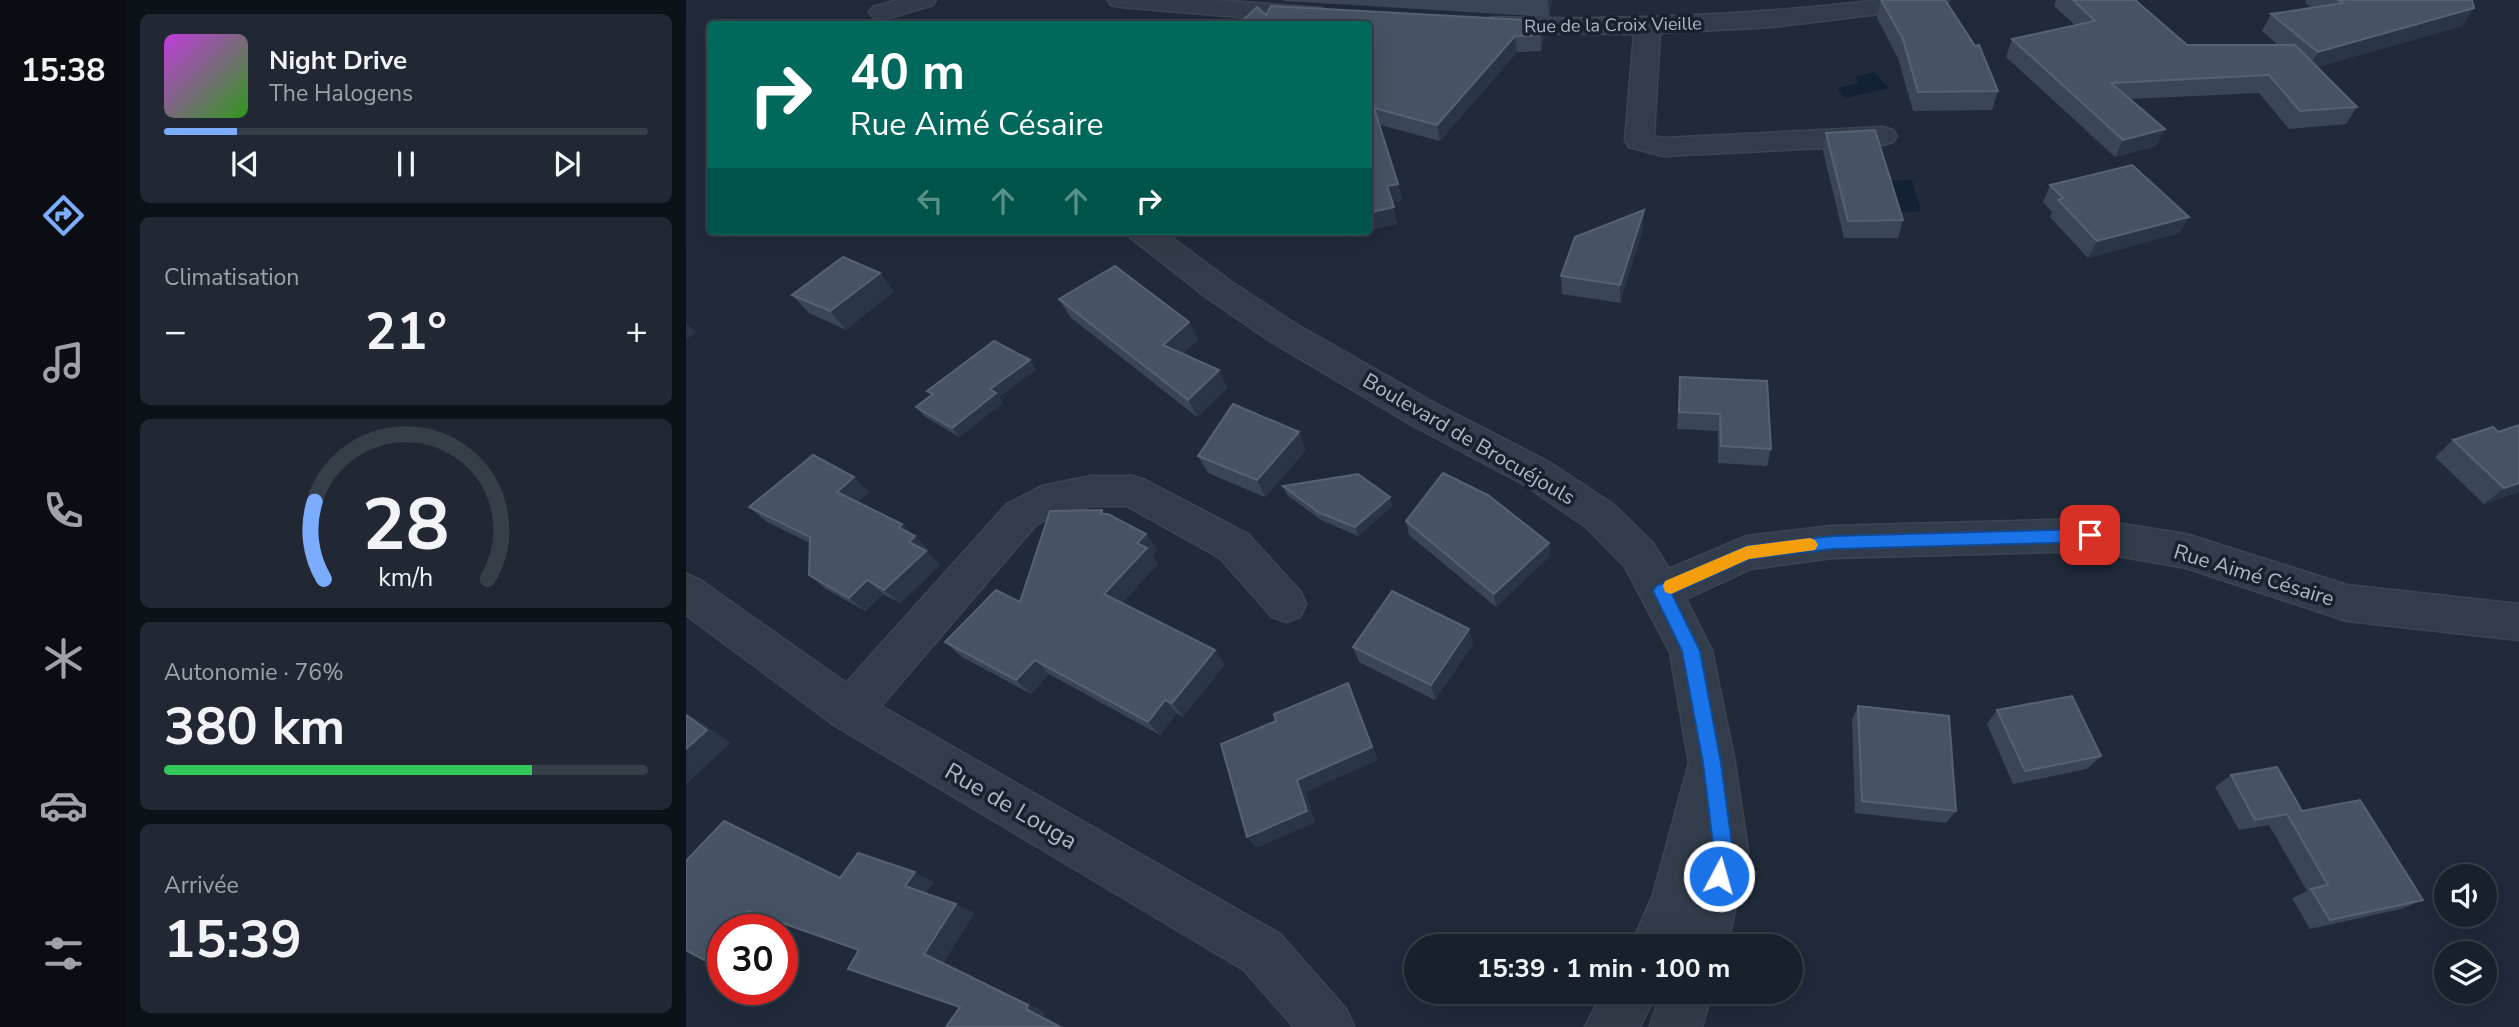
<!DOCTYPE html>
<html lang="fr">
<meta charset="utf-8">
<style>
body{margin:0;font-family:"Nunito Sans",sans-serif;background:#212834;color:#f1f3f6;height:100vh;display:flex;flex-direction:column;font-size:26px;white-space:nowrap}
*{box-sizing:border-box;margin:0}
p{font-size:23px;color:#9fa3a9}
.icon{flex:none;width:38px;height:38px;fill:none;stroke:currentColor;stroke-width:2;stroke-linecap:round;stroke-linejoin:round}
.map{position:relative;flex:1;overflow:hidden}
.drawer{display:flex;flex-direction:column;gap:14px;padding:14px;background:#0d1218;width:560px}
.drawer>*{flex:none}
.top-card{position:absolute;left:21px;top:21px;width:665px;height:214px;border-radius:7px;box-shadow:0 7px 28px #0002,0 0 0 2px #363e48;background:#00695c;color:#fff;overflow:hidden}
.tools{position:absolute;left:1748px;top:864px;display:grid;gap:14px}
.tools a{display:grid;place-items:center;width:63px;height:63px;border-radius:50%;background:#18202c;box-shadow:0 7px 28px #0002,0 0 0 2px #363e48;font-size:35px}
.speed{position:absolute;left:21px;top:914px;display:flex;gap:14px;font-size:35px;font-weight:700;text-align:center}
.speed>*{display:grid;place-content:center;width:91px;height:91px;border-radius:50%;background:#18202c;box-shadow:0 7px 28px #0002,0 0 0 2px #363e48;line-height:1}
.speed .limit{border:10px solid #d22;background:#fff;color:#111}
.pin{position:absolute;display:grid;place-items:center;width:60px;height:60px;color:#fff;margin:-30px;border-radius:14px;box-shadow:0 4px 10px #0006}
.me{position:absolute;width:77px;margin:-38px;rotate:6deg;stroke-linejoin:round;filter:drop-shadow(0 0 5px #0008)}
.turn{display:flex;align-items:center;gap:24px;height:147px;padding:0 28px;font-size:32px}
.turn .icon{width:91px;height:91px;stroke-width:2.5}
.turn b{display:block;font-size:49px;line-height:60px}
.lanes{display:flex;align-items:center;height:66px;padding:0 28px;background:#0003;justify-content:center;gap:35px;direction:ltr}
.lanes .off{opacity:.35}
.big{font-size:52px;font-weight:700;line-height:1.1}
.drawer .widget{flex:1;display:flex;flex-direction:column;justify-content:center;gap:10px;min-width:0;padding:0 24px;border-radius:10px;background:#212834}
.drawer .dial{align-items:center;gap:0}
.dial svg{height:182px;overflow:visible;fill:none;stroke:#363e48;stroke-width:7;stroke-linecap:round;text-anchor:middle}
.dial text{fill:#f1f3f6;stroke:none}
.song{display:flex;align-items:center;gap:21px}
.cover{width:84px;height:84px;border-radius:10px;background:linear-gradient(135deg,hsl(290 70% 55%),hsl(110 70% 35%))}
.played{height:7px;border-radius:4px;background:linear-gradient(90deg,#7cacfd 15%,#363e48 15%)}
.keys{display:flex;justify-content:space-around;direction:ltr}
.heat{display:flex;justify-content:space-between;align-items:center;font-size:38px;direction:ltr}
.charge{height:10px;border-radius:5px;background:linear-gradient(90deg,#34c759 76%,#363e48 0)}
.trip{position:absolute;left:718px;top:934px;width:399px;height:70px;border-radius:35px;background:#18202c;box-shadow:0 7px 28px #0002,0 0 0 2px #363e48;font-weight:700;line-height:70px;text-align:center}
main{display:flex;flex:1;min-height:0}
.tab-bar{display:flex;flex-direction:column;width:126px;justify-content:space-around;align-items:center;background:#0a0d12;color:#9fa3a9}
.tab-bar .icon{width:49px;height:49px}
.tab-bar .on{color:#7cacfd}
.tab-bar b{font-size:32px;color:#f1f3f6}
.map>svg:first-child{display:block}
.water{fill:#132137}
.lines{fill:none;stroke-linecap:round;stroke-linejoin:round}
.minor-casing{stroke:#3d4553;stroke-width:3}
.minor{fill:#333c4a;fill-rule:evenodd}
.wall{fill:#3a4658}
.shaded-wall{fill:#2a3647}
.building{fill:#465364;stroke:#566273;stroke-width:2}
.route{fill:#1a73e8;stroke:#114b97;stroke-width:2}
.slow{fill:#f59e0b}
.labels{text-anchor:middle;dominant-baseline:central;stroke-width:7;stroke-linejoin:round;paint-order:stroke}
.far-street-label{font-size:18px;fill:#aeb7c6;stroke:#19212e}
.street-label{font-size:21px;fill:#aeb7c6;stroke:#19212e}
.near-street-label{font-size:24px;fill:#aeb7c6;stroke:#19212e}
</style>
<main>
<nav class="tab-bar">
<b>15:38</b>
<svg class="icon on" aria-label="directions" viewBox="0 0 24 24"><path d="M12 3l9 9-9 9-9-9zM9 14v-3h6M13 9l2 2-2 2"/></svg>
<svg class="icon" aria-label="music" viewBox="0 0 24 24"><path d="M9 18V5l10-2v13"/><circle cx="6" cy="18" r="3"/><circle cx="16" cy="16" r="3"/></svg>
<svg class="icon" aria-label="phone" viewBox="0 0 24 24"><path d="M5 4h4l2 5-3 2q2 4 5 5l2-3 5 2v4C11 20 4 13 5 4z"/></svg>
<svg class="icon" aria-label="climate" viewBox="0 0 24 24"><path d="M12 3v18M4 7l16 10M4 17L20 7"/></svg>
<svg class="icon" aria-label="car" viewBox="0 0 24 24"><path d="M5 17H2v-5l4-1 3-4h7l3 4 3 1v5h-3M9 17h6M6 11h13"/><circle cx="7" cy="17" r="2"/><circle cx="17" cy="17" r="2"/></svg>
<svg class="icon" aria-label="filters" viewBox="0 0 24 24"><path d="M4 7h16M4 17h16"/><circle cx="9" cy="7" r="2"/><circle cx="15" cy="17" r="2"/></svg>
</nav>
<section class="drawer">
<div class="widget">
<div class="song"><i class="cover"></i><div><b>Night Drive</b><p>The Halogens</p></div></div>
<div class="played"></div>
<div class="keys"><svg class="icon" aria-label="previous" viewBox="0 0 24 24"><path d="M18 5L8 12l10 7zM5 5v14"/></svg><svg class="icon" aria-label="pause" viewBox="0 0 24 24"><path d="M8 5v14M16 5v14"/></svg><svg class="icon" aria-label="next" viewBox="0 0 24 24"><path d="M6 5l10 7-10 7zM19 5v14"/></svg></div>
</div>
<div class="widget"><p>Climatisation</p>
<div class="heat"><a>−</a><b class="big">21°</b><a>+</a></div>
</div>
<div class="widget dial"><svg viewBox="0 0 100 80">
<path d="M14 69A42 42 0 1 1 86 69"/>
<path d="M14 69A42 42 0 0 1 10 35" stroke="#7cacfd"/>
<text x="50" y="56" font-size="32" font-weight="700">28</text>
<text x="50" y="72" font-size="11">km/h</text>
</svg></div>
<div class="widget"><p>Autonomie · 76%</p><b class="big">380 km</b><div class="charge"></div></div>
<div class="widget"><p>Arrivée</p><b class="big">15:39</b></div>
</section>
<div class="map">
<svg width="1833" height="1027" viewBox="0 0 1833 1027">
<rect width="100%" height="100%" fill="#202a3a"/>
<g class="water">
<path d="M1188,72L1203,88L1160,98L1151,88L1174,83L1169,77Z"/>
<path d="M1226,180L1235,211L1209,212L1200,185L1206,184V181Z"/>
</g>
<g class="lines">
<g class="minor-casing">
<g id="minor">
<path d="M211,0H250L247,5L196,20L187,17L183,12L187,7Z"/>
<path d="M422,0H529L635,8L644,11L648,16L644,21L635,24L434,7L425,5Z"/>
<path d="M1194,0H1263L1260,5L1251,7L1085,27L974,33L968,136L977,138L1197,127L1207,130L1211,136L1207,142L1197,145L977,156L943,147L939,141L948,34L807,33L798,30L794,25L798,20L807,17C937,21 1065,15 1194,0Z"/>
<path d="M440,231H477L544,281L608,323L752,405L863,462L928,505L967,543L983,569L1061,536L1146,526L1404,519L1500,534L1661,585L1833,604V640L1661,621L1500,568L1404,551L1146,558L1065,569L1000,599L1026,651L1049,763L1062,852L1041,947H944L967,895L1003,763L984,652L939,567L900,527L837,484L726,425L584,341L520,297L445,238Z"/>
<path d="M405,476H446L459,480L562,534L614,591L620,604L614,617L600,622L586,617L534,558L441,506H405L366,515L349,526L195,706L594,934L660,1009L668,1027H608L558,970L148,725L0,615V574L14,580L160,683L321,504L356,486Z"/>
<path d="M917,992H971L954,1027H899Z"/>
<path d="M975,992H1026L1016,1027H964Z"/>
</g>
</g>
<use href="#minor" class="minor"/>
</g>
<g class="wall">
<path d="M598,0H866L863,17L599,1Z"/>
<path d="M1195,0H1259L1312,91L1306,110L1227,111L1212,58L1191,18Z"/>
<path d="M1370,0H1449L1501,45H1592L1576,31L1585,14L1627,8L1619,3L1620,0H1786L1776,26L1631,67L1671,107L1660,124L1603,129L1573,93L1444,99L1479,129L1470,146L1429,157L1320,57L1326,39L1389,25L1368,6Z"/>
<path d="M580,15L858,21V37L855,51L831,52L754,141L694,125L712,184L716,200L706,202L711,224L682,230V24Z"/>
<path d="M1140,133L1217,220L1212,238H1158L1137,151Z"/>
<path d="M1364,185L1503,217L1493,233L1402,258L1364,217L1366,212L1357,202Z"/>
<path d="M957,228L934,303L876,294L875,276Z"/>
<path d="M208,291L160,330L123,313L106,295Z"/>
<path d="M373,299L512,340L496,354L533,370L541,388L511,417L384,317Z"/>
<path d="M350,369L313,397L317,403L273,437L238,416L230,407L245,395L241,391Z"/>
<path d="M994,377L1085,449L1081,466L1032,463V431L991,429Z"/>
<path d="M1767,440L1833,492L1798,504L1749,457Z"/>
<path d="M620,450L579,497L522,473L512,456Z"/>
<path d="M168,477L183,492L171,502L216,524L243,550L241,552L254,565L214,603L197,594L179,611L140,589L123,575L124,543L81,522L63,507Z"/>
<path d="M597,486L704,497L706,506L672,536L635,520L601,495Z"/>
<path d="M416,510L419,514L460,534L471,550L466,555L472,564L436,603L539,664L497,717L491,713L474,735L363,674L345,694L276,657L259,642L334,602Z"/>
<path d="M720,521L863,543L864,556L810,607L723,535Z"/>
<path d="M787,644L749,700L673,662L667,647Z"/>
<path d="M1172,706L1270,811L1260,823L1169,813L1166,720Z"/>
<path d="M1311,710L1415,756L1401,769L1327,784L1301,724Z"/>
<path d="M1545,775L1616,811L1737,900L1715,909L1624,929L1606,898L1621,891L1583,825L1553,830L1529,787Z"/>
</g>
<g class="shaded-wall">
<path d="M862,0H866L863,17Z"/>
<path d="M1788,8L1776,26L1621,70L1632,52Z"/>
<path d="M858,21V37L855,51V35Z"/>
<path d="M829,36L831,52L754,141L751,125Z"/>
<path d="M1479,129L1470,146L1429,157L1437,140Z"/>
<path d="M712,184L716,200L705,202L701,186Z"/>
<path d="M708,207L711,224L682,230V213Z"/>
<path d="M958,210L957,228L934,303V285Z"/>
<path d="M1503,217L1493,233L1402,258L1411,241Z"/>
<path d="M659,231H677L660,235Z"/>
<path d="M194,273L208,291L160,330L144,311Z"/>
<path d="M503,322L512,340L485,363L477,345Z"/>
<path d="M0,323L10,333L0,339Z"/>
<path d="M344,360L350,369L313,397L317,403L273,437L266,428L304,389Z"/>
<path d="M533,370L541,388L511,417L502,400Z"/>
<path d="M613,432L620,450L579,497L571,480Z"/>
<path d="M168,477L183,492L166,507L151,492Z"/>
<path d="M1833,483V492L1798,504L1818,488Z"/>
<path d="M704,497L706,506L672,536L669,527Z"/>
<path d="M216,524L243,550L241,552L254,565L214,603L198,590L223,542L213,528Z"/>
<path d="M460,534L471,550L466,555L472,564L430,610L418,594L451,543Z"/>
<path d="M863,543L864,556L810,607L808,594Z"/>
<path d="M181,580L197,594L179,611L163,598Z"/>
<path d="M783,629L787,644L749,700L745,685Z"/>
<path d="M529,650L539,664L497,717L486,703Z"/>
<path d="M349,660L363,674L345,694L330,680Z"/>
<path d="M662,683L668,698L692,760L620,792L629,822L571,848L561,837L611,780Z"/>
<path d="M479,700L491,713L474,735L462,722Z"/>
<path d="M0,714L12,720L45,743L0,784Z"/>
<path d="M229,872L248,882L238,895L219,886Z"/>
<path d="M270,904L289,913L258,962L359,1012L357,1015L379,1027H374L238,954Z"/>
<path d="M62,911L86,920L78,929H46Z"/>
<path d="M37,939V966L18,960Z"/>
</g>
<g class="building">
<path d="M1195,0H1259L1289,46L1293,45L1312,91L1232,92L1217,39Z"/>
<path d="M1387,0H1449L1501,45H1609L1671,107L1614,111L1583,75L1425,83L1479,129L1437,140L1326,39L1409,21Z"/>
<path d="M1652,0H1786L1788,8L1632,52L1585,14L1657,3Z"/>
<path d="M585,6L858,21L855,35L829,36L751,125L688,108L712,184L701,186L708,207L682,213V24H553L571,7L580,15Z"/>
<path d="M1189,130L1217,220L1162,221L1140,133Z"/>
<path d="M1446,165L1503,217L1411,241L1372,200L1377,198L1364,185Z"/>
<path d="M958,210L934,285L875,276L889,237Z"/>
<path d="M157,257L194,273L144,311L106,295Z"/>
<path d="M429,266L503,322L477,345L533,370L502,400L373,299Z"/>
<path d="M308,341L344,360L304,389L310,393L266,428L230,407L247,394L241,391Z"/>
<path d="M994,377L1081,381L1085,449L1035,446L1034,414L993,412Z"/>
<path d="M547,404L613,432L571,480L512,456Z"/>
<path d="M1833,425V483L1818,488L1767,440L1807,427L1812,432Z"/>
<path d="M127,455L168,477L151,492L216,524L213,528L229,536L223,542L240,551L198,590L181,580L163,598L123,575L124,537L63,507Z"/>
<path d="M757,473L802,495L863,543L808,594L720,521Z"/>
<path d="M672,474L704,497L669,527L632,512L597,486Z"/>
<path d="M416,510L415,514H422L460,534L451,543L461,548L418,594L529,650L486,703L479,700L462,722L349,660L330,680L259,642L310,590L334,602L364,511Z"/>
<path d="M706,591L783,629L745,685L667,647Z"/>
<path d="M662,683L686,747L611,780L621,811L561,837L535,744L590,721L588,714Z"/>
<path d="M1386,696L1415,756L1339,771L1311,710Z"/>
<path d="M1172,706L1263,716L1270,811L1176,801Z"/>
<path d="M0,715L21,730L0,749Z"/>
<path d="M1591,767L1616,811L1674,800L1737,900L1644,920L1625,889L1642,885L1601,814L1569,820L1545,775Z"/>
<path d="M38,821L154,878L172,853L229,872L219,886L270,904L238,954L342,1005L340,1009L374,1027H260L274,1007L162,969L173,950L62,911L46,929H37V939L18,960L0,950V861Z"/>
</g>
<path class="route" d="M1404,529L1409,531L1412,535L1409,540L1404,542L1146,549L1063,559L986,594L1014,651L1035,763L1047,852L1040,883L1033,886L1026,883L1023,876L1028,852L1017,763L996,651L967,591L970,586L1061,546L1146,536Z"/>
<path class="slow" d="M1124,538L1129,540L1132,545L1129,550L1063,559L985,594L979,592L977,586L979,581L1061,546Z"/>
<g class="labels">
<g class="far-street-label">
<text transform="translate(927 25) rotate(-1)">Rue de la Croix Vieille</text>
</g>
<g class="street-label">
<text transform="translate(783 439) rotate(30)">Boulevard de Brocuéjouls</text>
<text transform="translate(1568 575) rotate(17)">Rue Aimé Césaire</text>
</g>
<g class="near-street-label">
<text transform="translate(325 806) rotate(30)">Rue de Louga</text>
</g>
</g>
</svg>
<div class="tools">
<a><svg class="icon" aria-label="sound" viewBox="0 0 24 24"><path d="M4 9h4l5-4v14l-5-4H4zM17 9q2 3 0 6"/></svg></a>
<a><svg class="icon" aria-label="layers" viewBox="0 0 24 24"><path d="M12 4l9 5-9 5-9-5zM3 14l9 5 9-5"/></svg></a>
</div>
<div class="speed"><div class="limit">30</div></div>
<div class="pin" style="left:1404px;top:535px;background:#d93025"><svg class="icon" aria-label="arrive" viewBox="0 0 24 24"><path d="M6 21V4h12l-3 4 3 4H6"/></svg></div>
<svg class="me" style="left:1033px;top:876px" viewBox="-20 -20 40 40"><circle r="17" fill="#1a73e8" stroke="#fff" stroke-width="3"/><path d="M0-11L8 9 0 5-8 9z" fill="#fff"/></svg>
<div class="trip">15:39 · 1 min · 100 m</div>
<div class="top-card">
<div class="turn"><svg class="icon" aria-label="right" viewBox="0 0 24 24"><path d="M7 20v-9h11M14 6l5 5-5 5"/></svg><div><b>40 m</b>Rue Aimé Césaire</div></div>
<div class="lanes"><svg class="icon off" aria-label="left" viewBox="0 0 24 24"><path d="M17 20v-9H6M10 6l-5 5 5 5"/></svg><svg class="icon off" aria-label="ahead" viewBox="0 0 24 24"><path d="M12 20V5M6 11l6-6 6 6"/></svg><svg class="icon off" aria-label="ahead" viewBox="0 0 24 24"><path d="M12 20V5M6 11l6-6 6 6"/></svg><svg class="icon" aria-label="right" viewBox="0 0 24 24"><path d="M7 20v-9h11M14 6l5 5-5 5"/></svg></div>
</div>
</div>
</main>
